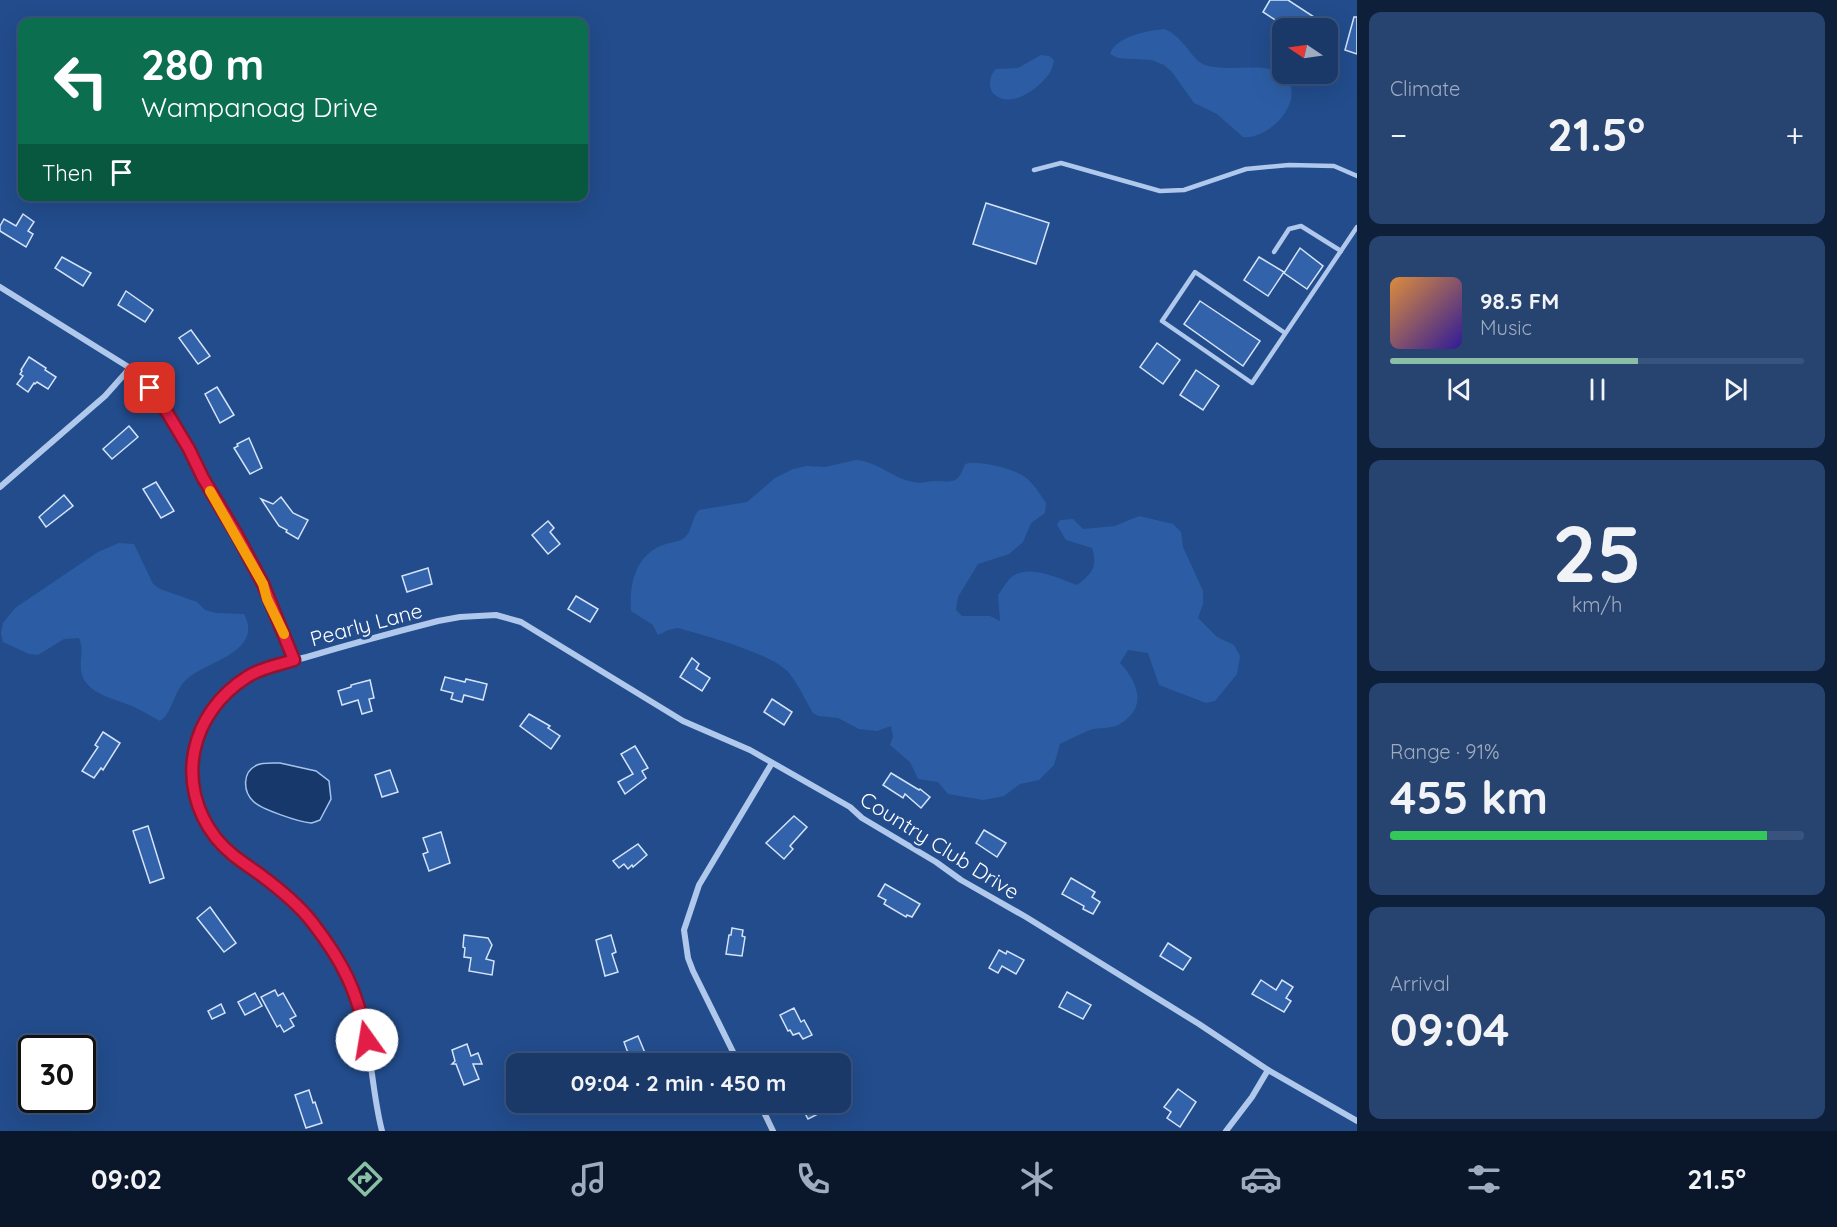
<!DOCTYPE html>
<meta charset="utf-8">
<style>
body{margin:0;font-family:Quicksand,sans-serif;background:#274471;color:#f1f3f6;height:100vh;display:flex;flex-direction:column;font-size:22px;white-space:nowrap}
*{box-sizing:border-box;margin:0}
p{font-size:20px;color:#9facc0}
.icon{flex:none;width:33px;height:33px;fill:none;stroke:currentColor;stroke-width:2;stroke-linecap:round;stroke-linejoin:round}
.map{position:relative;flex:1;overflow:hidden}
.sheet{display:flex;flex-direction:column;gap:12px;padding:12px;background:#0e1f3a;width:480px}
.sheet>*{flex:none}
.banner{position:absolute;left:18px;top:18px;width:570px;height:183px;border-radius:12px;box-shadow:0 6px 24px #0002,0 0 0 2px #38537d;background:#0b6e4f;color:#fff;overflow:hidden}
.needle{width:39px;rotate:283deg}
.tools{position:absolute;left:1272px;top:18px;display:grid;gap:12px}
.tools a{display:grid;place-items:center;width:66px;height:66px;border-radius:12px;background:#1a3969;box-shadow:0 6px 24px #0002,0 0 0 2px #38537d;font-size:30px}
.speed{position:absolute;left:18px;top:1035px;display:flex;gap:12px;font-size:30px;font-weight:700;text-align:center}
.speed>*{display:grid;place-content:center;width:78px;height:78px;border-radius:50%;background:#1a3969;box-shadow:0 6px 24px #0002,0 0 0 2px #38537d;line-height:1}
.speed .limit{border:3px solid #111;border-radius:9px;background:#fff;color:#111}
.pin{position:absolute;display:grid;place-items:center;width:51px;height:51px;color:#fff;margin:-26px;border-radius:12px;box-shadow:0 3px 9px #0006}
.me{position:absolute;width:66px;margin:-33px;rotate:347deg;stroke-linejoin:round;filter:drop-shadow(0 0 4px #0008)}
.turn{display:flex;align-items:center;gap:21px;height:126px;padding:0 24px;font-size:27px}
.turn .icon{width:78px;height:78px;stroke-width:2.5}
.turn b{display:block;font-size:42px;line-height:51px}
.then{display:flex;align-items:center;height:57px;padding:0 24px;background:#0003;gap:12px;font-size:22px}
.big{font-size:45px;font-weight:700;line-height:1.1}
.sheet .widget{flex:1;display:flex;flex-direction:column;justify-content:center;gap:9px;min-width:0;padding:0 21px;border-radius:12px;background:#274471}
.sheet .dial{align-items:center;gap:0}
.dial b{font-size:78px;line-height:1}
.song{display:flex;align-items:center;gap:18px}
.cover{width:72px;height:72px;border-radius:9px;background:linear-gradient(135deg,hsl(30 70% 55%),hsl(250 70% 35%))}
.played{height:6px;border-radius:3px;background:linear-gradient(90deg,#8abfa5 60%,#38537d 60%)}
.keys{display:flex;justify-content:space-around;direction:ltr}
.heat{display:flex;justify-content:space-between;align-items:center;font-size:33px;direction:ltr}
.charge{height:9px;border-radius:4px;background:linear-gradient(90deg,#34c759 91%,#38537d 0)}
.trip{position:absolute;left:506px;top:1053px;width:345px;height:60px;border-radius:12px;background:#1a3969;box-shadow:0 6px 24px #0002,0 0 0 2px #38537d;font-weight:700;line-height:60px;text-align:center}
.tabs{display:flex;height:96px;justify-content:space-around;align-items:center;background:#0a172a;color:#9facc0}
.tabs .icon{width:42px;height:42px}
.tabs .active{color:#8abfa5}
.tabs b{font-size:27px;color:#f1f3f6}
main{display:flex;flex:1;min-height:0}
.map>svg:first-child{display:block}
.green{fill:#2c5da4}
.water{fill:#17386b;stroke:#a4c3ec;stroke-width:1.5}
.building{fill:#3262a9;stroke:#d4e3f8;stroke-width:1.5}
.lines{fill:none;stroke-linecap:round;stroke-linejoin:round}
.service{stroke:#b0c8eb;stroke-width:4.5}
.minor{stroke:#b0c8eb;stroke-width:6}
.route-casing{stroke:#92132f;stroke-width:15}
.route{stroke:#e11d48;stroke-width:10}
.slow{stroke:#f59e0b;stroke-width:10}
.labels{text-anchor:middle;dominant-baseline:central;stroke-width:6;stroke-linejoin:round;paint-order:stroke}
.street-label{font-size:21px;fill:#fff;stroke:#224c8c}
</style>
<main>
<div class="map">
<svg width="1357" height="1131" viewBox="0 0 1357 1131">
<rect width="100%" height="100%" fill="#224c8c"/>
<g class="green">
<path d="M1164,29C1184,36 1191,60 1205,65C1227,73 1272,60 1286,77C1306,101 1269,140 1243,137L1217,114L1194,103L1172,72L1164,65L1152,60L1118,58L1110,54C1116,36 1147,31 1164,29Z"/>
<path d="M1041,55L1049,56L1054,60C1053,65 1052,70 1049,74C1039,88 1012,109 995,95C991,92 990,87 990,82C991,76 992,73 996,69L1018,68Z"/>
<path d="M856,460C879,462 892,478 913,482C920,484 929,481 937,481C955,482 958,483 965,464C979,460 1012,468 1025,477C1034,484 1040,494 1046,503L1045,513L1031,523L1023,542L1009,554L978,564L958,597L956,610L962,616H990L1000,621L998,595C1002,590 1007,580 1013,576C1032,564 1059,579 1077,585C1092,574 1098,566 1092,548L1066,540L1057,525L1060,520L1073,519L1083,529L1115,526L1139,516L1173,524L1181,532L1183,547L1203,591V604L1198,618L1217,637L1234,645L1240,656L1237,674L1215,701L1206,703L1159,685L1148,653L1128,650L1120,663C1139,683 1148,709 1118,725C1110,729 1099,727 1090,730C1080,734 1070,739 1060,744L1054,765L1039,780L1020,784L1004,796L983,800L948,794L938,782L918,779L910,762L890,745L893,737L891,726L877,731L859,729L838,718L819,716L813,713C805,700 799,685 789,673C774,654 703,635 678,628L668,630L658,635L653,625L631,611C629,583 636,553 666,544C674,542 683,541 687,535C693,527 692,517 699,510L747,502L775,478L793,469L807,466L825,467Z"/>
<path d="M119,543L134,544L153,584L160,589L197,602L205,610L216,613L244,614C264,652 207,661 187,679C173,691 173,713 160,721C149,715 138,708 127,704C111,698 88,693 82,675C78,662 85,652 79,638L64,639L38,655L29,654L3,642L1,633L3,623L15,608L98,552Z"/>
</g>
<path class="water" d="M280,763L316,771L329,781L331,799L320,820C317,821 313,823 311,823C299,822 260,809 253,801C243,791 242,772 257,765C262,762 273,763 280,763Z"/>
<g class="building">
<path d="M1270,0H1288L1331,28H1301L1284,17L1280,23L1263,12Z"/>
<path d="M1354,17H1357V54L1345,50Z"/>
<path d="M986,203L1049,223L1036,264L973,244Z"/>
<path d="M23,214L34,222L28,231L33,234L26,247L0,231V226L4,219L16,226Z"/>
<path d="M1300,248L1323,266L1307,289L1284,273Z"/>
<path d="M62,257L91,273L83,286L55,268Z"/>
<path d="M1259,257L1284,272L1268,296L1244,280Z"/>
<path d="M126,291L153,310L145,322L118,305Z"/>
<path d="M1200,301L1260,341L1243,366L1184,324Z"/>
<path d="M191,330L210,356L198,364L179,338Z"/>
<path d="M1157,343L1180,360L1163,384L1140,367Z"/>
<path d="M29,357L46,368L45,370L56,377L48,389L37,382L35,384L34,383L28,392L17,384L23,376L20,374L22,371L21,370Z"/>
<path d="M1196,370L1219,386L1203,410L1180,395Z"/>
<path d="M217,387L234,415L220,423L205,394Z"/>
<path d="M129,426L138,437L112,459L103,449Z"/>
<path d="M249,438L262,468L250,474L234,448L238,446L237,444Z"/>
<path d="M156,482L174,511L161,518L143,489Z"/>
<path d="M64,495L73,506L46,527L39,517Z"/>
<path d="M281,497L293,513L308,520L298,539L286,532L287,530L279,526L261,499L273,504Z"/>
<path d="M548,521L554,528L550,532L560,544L548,554L532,535Z"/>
<path d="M428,568L432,584L407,592L402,576Z"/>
<path d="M576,596L598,609L590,622L568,609Z"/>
<path d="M692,658L699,664L696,669L710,678L702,691L680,677Z"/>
<path d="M445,677L465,682L466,679L487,684L483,700L464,695L462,702L451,699L453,693L441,690Z"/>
<path d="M370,680L374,698L369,699L372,711L362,714L358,700L342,705L338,691L351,687V685Z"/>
<path d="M772,699L792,712L784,725L764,712Z"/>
<path d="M529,714L550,726L548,728L560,736L551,749L520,726Z"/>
<path d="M103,732L120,743L103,770L101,768L94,778L82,771L98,747L95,745Z"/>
<path d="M635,746L648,768L642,771L646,778L625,794L618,782L633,774L621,754Z"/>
<path d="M390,770L398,792L382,797L375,775Z"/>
<path d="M891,773L919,790L920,789L930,797L921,808L905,794L903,798L883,785Z"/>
<path d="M794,816L807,827L790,846L793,849L784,859L766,843Z"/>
<path d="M148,826L164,878L150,883L133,831Z"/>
<path d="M984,830L1006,843L997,857L976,843Z"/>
<path d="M441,832L450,863L429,871L423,854L428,852L423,838Z"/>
<path d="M638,844L647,855L633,867L632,865L628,869L624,864L619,868L613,861Z"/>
<path d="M1071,878L1095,892L1092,897L1100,902L1093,914L1083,909L1084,906L1062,894Z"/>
<path d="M885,884L920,904L912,917L907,915L906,917L884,904L886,900L878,896Z"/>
<path d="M210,907L236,943L224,952L197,918Z"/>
<path d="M732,928L743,930L742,936L745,937L742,956L726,954L729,935H731Z"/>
<path d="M464,935L488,938L492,945L486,959L494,961L492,975L469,971L471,958L464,957L465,948L463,947Z"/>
<path d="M611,935L616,952L612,954L618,972L605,976L596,940Z"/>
<path d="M1168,943L1191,958L1183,970L1160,956Z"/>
<path d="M999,950L1006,954L1007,951L1024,960L1016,974L1002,966L998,973L989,968Z"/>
<path d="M1261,980L1276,990L1282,980L1293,987L1286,998L1291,1001L1284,1012L1252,994Z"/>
<path d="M275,990L278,996L283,993L296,1016L290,1019L294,1026L284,1032L280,1025L277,1027L261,997Z"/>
<path d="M1067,992L1091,1005L1083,1019L1059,1007Z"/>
<path d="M255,993L262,1006L245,1015L238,1002Z"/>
<path d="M221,1004L225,1013L212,1019L208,1011Z"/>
<path d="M794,1008L801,1022L804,1020L812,1035L803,1039L799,1033L793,1035L790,1030L788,1031L780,1015Z"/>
<path d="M638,1036L645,1053L643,1054L647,1064H632L624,1042Z"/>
<path d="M467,1044L471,1056L478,1053L482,1064H473L479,1079L464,1085L456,1064H452L455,1061L452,1050Z"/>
<path d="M547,1052L551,1064H519V1063Z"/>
<path d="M1178,1089L1196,1102L1180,1127L1167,1118L1171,1112L1164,1107Z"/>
<path d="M309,1090L313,1103L315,1102L322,1123L306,1128L295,1095Z"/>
<path d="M799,1102H817L822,1112L808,1119Z"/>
</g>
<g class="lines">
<g class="service">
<path d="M1034,170L1061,163L1160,191L1184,190L1246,169L1289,165L1334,166L1357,176"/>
<path d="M1274,252L1289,229L1301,226L1341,251"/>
<path d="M1285,333L1195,272L1162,321L1252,383L1357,227"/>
</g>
<g class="minor">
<path d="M0,287L130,368L150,388L168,414L189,449L203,479L237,535L263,584L294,660"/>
<path d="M0,487L105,396L130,368"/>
<path d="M739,1064L693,971L688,958L684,930L699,885L772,763"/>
<path d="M759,1102L773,1131"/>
<path d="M382,1131C368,1078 372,1011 342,964C320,929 295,904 263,878C247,864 229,855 215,837C199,814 194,793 193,765C192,728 217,695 247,676C264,666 288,662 307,657C351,644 395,632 438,621L460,617L496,615L521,622L683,721L750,750L850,807L862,818L936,862L961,880L1026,917L1199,1024L1268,1070L1357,1121"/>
<path d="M1226,1131L1252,1097L1268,1070"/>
</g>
</g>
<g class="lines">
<g class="route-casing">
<path id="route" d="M150,388L168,414L189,449L203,478L237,535L263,584L294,660C279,665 260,668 247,677C190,713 174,784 216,838C228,853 242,862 258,873C277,887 298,904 312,922C343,962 357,990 367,1040"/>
</g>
<use href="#route" class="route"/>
<path class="slow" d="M210,491L263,584L267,599L284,634"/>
</g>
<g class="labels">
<g class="street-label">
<text transform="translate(366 624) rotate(-15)">Pearly Lane</text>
<text transform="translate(940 845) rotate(32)">Country Club Drive</text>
</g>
</g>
</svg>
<div class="tools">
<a><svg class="needle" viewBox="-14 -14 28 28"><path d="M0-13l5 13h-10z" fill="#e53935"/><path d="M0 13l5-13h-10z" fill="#9facc0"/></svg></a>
</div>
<div class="speed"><div class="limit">30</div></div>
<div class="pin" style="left:150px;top:388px;background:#d93025"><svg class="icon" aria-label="arrive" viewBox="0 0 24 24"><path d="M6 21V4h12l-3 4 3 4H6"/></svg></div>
<svg class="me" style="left:367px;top:1040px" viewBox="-20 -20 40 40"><circle r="19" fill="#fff"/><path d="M0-13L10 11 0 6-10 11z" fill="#e11d48"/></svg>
<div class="trip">09:04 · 2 min · 450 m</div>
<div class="banner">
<div class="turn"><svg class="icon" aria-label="left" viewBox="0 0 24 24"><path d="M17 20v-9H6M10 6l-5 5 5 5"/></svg><div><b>280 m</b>Wampanoag Drive</div></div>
<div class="then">Then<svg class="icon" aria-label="arrive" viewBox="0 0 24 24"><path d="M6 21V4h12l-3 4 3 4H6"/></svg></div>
</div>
</div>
<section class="sheet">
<div class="widget"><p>Climate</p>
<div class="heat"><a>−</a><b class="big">21.5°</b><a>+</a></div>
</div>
<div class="widget">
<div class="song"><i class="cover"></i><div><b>98.5 FM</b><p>Music</p></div></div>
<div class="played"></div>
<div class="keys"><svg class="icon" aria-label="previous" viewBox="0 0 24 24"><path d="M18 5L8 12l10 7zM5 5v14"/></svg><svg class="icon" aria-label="pause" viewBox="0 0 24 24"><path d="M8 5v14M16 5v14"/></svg><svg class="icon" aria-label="next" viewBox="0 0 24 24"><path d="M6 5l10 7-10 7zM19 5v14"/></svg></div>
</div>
<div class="widget dial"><b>25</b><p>km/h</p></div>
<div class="widget"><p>Range · 91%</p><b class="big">455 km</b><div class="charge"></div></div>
<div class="widget"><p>Arrival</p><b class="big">09:04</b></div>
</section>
</main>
<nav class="tabs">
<b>09:02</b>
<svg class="icon active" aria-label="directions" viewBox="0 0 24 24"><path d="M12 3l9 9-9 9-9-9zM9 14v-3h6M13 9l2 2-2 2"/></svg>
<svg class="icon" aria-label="music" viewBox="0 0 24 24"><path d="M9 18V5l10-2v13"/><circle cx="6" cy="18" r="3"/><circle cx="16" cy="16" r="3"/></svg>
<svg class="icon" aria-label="phone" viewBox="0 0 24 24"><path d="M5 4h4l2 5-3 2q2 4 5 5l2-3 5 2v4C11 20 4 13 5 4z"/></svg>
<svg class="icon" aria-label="climate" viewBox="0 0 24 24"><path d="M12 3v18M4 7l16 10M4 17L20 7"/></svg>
<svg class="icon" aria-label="car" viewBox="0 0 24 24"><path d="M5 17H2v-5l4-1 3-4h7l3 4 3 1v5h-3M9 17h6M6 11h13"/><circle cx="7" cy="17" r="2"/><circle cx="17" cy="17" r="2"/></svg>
<svg class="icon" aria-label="filters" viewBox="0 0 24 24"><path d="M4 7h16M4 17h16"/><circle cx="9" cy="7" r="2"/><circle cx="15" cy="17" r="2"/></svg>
<b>21.5°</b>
</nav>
